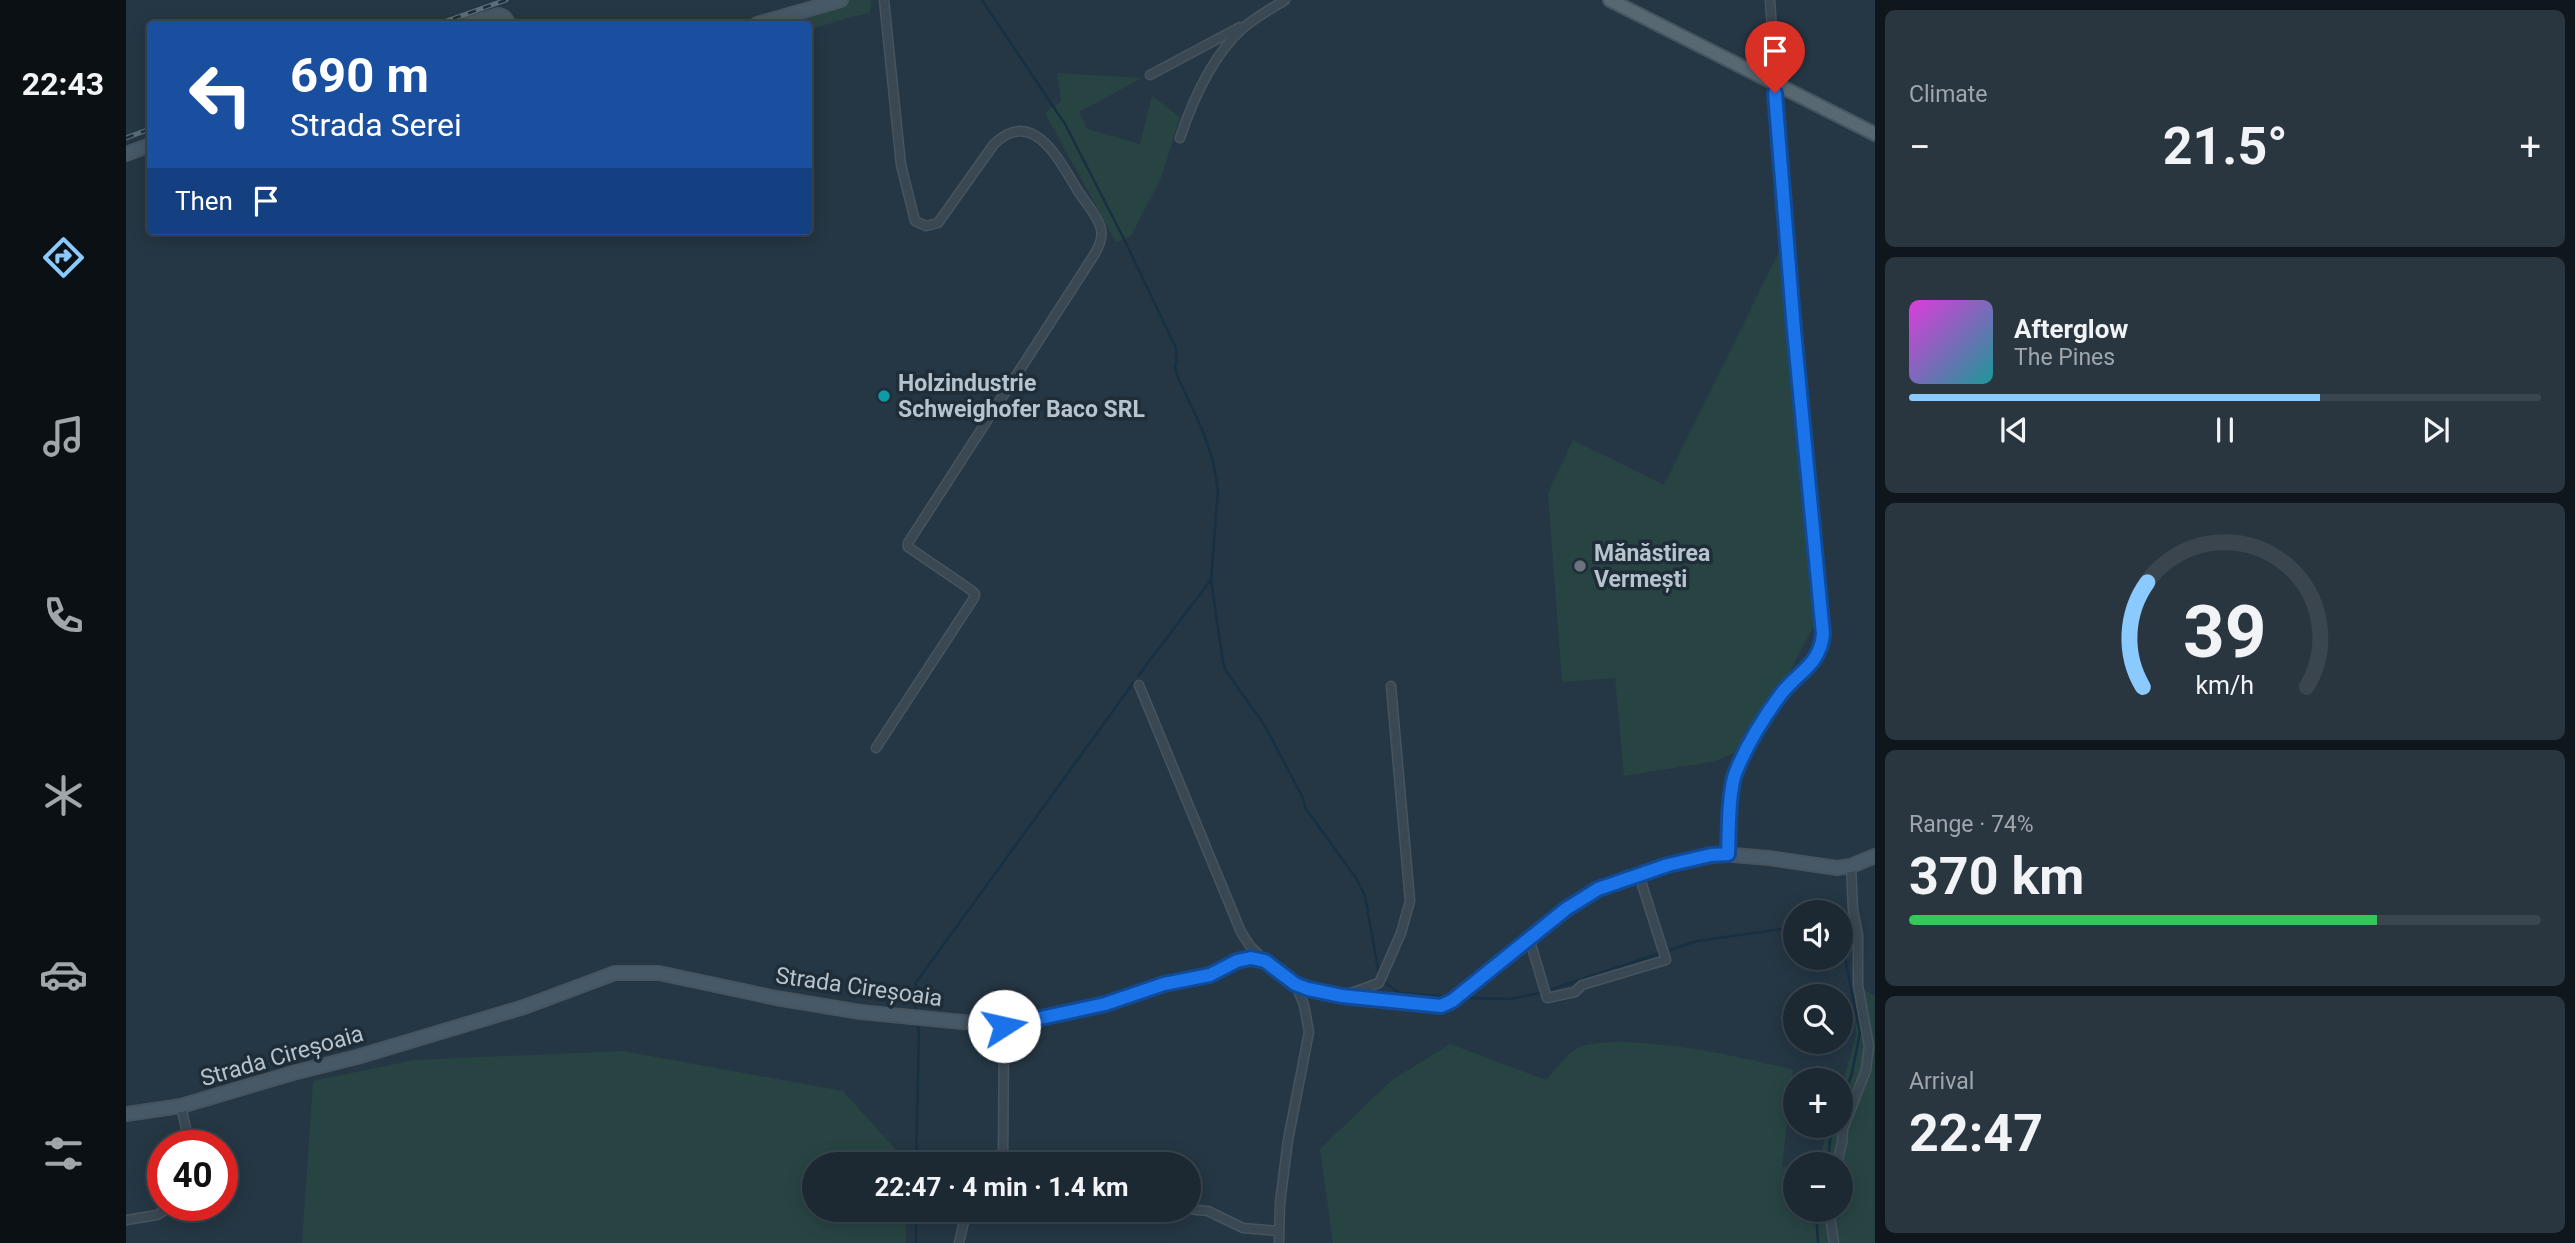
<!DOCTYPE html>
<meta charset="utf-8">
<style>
body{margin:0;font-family:Roboto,sans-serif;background:#29353f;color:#f1f3f6;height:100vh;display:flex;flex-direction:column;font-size:26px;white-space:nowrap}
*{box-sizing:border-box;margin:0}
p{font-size:23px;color:#a0a6ac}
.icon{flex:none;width:38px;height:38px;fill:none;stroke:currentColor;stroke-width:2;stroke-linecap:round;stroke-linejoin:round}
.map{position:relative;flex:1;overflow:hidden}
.drawer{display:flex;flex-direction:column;gap:10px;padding:10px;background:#0f171c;width:700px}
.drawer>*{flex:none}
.banner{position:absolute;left:21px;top:21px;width:665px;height:214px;border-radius:7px;box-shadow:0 4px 18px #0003,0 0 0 2px #3a454e;background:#1a4fa0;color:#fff;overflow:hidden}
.buttons{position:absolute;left:1657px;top:900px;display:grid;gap:14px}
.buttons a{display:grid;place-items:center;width:70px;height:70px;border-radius:50%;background:#1c2933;box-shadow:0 4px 18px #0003,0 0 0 2px #3a454e;font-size:35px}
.speed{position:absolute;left:21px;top:1130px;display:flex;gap:14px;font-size:35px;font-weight:700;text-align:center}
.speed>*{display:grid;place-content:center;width:91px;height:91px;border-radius:50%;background:#1c2933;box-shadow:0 4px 18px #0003,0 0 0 2px #3a454e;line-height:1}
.speed .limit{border:10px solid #d22;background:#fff;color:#111}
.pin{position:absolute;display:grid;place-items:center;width:60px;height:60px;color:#fff;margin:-72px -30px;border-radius:50% 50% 50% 0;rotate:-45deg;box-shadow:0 0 7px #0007}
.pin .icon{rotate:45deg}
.me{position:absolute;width:77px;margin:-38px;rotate:80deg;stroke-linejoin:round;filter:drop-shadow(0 0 5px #0008)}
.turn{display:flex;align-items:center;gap:24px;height:147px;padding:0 28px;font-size:32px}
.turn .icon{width:91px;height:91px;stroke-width:2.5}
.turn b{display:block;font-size:49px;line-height:60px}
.then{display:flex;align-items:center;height:66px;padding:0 28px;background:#0003;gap:14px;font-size:26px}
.big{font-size:52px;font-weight:700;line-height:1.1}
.drawer .card{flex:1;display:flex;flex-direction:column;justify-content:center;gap:10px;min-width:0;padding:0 24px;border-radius:10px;background:#29353f}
.drawer .dial{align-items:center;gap:0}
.dial svg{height:182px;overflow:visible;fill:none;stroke:#3a454e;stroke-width:7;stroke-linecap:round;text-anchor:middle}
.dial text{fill:#f1f3f6;stroke:none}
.song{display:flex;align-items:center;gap:21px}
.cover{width:84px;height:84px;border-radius:10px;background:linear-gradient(135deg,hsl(300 70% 55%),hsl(180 70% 35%))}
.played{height:7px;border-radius:4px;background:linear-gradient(90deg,#8bcafe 65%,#3a454e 65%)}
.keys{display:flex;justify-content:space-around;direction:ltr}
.heat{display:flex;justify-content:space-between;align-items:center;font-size:38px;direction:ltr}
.charge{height:10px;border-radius:5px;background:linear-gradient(90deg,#34c759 74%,#3a454e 0)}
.trip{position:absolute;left:676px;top:1152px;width:399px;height:70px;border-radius:35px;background:#1c2933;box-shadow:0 4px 18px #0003,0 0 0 2px #3a454e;font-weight:700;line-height:70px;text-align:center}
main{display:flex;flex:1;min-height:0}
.tabs{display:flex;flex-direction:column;width:126px;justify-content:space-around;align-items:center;background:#0b1014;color:#a0a6ac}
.tabs .icon{width:49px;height:49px}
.tabs .active{color:#8bcafe}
.tabs b{font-size:32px;color:#f1f3f6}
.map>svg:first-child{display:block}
.green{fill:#274443}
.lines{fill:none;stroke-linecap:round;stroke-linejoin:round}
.stream{stroke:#173043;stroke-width:2.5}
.street-casing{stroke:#46545f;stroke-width:11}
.secondary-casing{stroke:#46545f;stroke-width:16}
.primary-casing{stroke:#46545f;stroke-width:16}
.street{stroke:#3a4853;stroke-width:8}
.secondary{stroke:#475866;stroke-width:12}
.primary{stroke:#586873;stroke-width:12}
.rail-casing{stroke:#5b6d7a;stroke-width:5}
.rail{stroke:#1e2d38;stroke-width:2.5;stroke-dasharray:8;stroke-linecap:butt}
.route-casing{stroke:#114b97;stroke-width:18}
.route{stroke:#1a73e8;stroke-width:12}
.culture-dot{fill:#0f9aa8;stroke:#1e2d38;stroke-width:2.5}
.worship-dot{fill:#6b7280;stroke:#1e2d38;stroke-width:2.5}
.labels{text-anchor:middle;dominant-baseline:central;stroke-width:7;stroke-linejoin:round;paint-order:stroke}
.poi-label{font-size:23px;font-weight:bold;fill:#b7c3cd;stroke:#1e2d38;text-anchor:start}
.street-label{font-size:23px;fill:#b7c3cd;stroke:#1e2d38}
</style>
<main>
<nav class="tabs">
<b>22:43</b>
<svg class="icon active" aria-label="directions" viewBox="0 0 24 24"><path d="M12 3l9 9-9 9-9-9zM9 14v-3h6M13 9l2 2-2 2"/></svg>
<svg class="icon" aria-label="music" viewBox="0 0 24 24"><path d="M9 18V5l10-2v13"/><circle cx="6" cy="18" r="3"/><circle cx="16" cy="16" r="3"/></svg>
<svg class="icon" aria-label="phone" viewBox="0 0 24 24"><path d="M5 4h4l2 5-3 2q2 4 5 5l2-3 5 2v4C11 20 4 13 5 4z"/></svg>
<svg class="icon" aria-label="climate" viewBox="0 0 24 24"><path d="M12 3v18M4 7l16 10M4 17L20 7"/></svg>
<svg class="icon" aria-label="car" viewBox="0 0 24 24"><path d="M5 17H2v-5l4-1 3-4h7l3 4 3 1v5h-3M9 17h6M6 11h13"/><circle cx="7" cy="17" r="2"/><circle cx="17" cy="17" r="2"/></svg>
<svg class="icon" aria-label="filters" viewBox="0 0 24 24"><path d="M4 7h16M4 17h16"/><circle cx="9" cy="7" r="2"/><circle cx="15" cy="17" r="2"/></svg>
</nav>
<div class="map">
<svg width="1749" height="1243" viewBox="0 0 1749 1243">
<rect width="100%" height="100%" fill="#253744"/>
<g class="green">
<path d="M692,0H745L744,13L721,18L683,30L682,24H612Z"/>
<path d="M931,73L1016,78L953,112L961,129L1014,144L1026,96L1054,117L1035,178L1005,236L990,242L919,113L935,101Z"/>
<path d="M1654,250L1672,459L1690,622L1656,686L1614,750L1590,761L1498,776L1489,678L1436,682L1422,493L1447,440L1538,485Z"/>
<path d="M1728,984L1749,996V1243H1207L1194,1149L1266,1080L1324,1044L1420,1080C1429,1071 1442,1051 1454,1047C1499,1031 1619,1057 1667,1070L1656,1167L1669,1166L1670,1209H1715V1164H1680L1692,1161L1704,1125H1715V1089L1730,1036Z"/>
<path d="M497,1051L717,1091L777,1158V1164H688V1209H779L780,1243H176L187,1081L288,1060Z"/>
</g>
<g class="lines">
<g class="stream">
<path d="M856,0L939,124L998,239L1049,346L1051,357L1049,367L1053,380L1076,429L1087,461L1092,490L1085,580L1097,662L1100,671L1139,726L1177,798L1180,809L1230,878L1239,896L1253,974"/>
<path d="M1012,676L1084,581"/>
<path d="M1715,938L1734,1033L1726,1073L1715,1107"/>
<path d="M1258,982L1273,993L1324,997"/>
<path d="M1340,998L1384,999L1414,993L1571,941L1670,927"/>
<path d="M789,1014L790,982L794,977L1008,682"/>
<path d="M790,1022L793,1030L790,1164"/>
<path d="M1702,1164L1704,1140L1709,1125"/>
<path d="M1690,1209L1692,1243"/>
<path d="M790,1243V1209"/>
</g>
<g class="street-casing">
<g id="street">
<path d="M1024,75L1114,27"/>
<path d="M1054,138C1067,99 1086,56 1117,28C1130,17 1145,9 1159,0"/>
<path d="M1013,685L1115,932L1124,946L1137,959"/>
<path d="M750,748L848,598L849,594L845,590L782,547V543L968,255C973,247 977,238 975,229C972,216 959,202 952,191C934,162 908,106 868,144L812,223L800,226L789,221L775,165L758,0"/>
<path d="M1602,854C1604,830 1602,796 1609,774C1616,750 1638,719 1652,699C1668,675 1693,665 1697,634L1665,306L1644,0"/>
<path d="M1404,941L1421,998L1449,992L1456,985L1540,960L1513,875"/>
<path d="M1222,994L1253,983L1275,933L1284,901L1265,686"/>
<path d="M55,1106L64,1146"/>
<path d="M877,1164L878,1026"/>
<path d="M1711,1164L1716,1143L1717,1129L1740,1070L1743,1046L1732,985V935L1727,910L1725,866"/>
<path d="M1062,1209L1082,1211L1117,1228L1152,1231"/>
<path d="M1705,1209L1704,1216L1708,1243"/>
<path d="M0,1220L31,1215L46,1206"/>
<path d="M833,1243L841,1209"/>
<path d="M1153,1243L1154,1203L1162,1140L1183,1032L1178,1005L1169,983"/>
</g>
</g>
<g class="secondary-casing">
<g id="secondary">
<path d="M342,24L373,15L378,17L383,24"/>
<path d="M631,24L715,0"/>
<path d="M0,154L24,145"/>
<path d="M0,1114L55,1106L167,1073L231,1057L398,1007L489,973H533L650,998L734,1012L878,1026L980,1004L1038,984L1084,975L1111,961L1125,958L1139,961L1169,983L1182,989L1216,996L1315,1006L1327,1001L1440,910L1472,889L1504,878L1542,865L1595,854L1643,858L1711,868L1725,866L1749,856"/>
</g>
</g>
<g class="primary-casing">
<path id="primary" d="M1484,0L1749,134"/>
</g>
<use href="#street" class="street"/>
<use href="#secondary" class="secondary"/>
<use href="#primary" class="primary"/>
<g class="rail-casing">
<g id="rail">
<path d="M312,24L380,0"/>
<path d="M0,138L24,129"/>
</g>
</g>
<use href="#rail" class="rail"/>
</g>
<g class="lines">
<g class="route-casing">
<path id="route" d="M878,1026L979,1004L1038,984L1084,975L1111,961L1125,958L1139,961L1169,984L1182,989L1216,996L1315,1006L1326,1001L1440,909L1472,889L1542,865L1585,855L1602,854C1603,832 1602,788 1611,769C1622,743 1638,717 1655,694C1672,672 1694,665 1697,634L1668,330L1649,93"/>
</g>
<use href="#route" class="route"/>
</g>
<circle class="culture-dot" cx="758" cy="396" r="7"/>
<circle class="worship-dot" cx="1454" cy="566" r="7"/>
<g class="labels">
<g class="poi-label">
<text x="772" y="383">Holzindustrie<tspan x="772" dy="26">Schweighofer Baco SRL</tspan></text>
<text x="1468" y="553">Mănăstirea<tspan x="1468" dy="26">Vermești</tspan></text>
</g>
<g class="street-label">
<text transform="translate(733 987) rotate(8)">Strada Cireșoaia</text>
<text transform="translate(156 1056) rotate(-16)">Strada Cireșoaia</text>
</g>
</g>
</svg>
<div class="buttons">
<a><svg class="icon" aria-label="sound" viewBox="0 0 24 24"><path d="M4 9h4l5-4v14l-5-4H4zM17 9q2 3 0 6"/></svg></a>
<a><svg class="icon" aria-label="search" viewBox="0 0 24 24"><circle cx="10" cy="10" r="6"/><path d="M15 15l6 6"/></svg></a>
<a>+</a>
<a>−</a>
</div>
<div class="speed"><div class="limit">40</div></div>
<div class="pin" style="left:1649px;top:93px;background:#d93025"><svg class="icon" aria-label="arrive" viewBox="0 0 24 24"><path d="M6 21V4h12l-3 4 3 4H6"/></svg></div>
<svg class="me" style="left:878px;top:1026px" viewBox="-20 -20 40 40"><circle r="19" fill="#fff"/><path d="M0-13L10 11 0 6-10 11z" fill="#1a73e8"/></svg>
<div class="trip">22:47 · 4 min · 1.4 km</div>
<div class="banner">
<div class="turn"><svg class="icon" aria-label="left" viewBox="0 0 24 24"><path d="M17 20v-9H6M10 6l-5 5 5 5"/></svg><div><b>690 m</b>Strada Serei</div></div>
<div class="then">Then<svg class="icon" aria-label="arrive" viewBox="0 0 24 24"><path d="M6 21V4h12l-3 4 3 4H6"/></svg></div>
</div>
</div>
<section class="drawer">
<div class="card"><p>Climate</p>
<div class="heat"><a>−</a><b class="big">21.5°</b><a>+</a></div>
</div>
<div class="card">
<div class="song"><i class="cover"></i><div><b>Afterglow</b><p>The Pines</p></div></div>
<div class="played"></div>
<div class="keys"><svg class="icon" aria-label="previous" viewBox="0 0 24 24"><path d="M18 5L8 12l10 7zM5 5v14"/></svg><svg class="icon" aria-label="pause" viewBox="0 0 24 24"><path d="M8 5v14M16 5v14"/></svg><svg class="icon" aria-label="next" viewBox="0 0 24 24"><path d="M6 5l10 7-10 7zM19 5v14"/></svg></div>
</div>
<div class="card dial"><svg viewBox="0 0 100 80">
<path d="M14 69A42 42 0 1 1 86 69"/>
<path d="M14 69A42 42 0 0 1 16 23" stroke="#8bcafe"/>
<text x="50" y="56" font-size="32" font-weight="700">39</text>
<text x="50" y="72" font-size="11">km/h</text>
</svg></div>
<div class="card"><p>Range · 74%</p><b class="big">370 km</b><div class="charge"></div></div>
<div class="card"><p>Arrival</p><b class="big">22:47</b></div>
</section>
</main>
